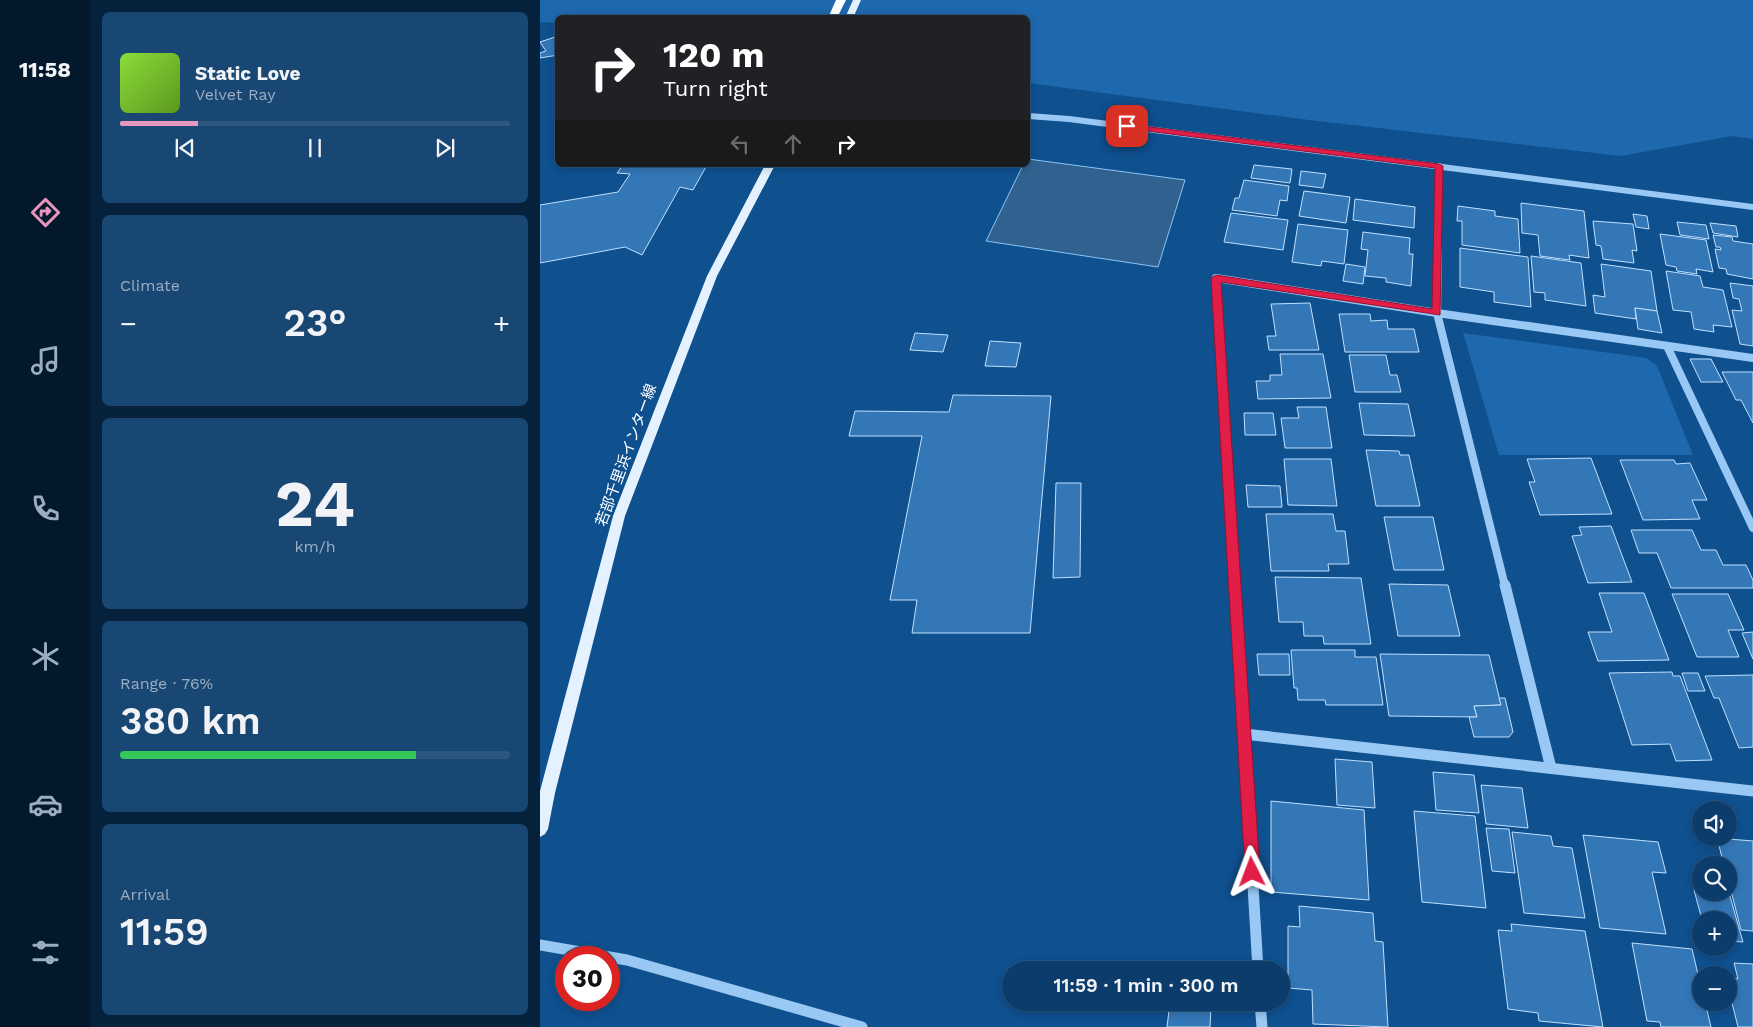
<!DOCTYPE html>
<meta charset="utf-8">
<style>
body{margin:0;font-family:"Work Sans","Noto Sans JP",sans-serif;background:#194773;color:#f1f3f6;height:100vh;display:flex;flex-direction:column;font-size:19px;white-space:nowrap}
*{box-sizing:border-box;margin:0}
p{font-size:16px;color:#9aadc1}
.icon{flex:none;width:28px;height:28px;fill:none;stroke:currentColor;stroke-width:2;stroke-linecap:round;stroke-linejoin:round}
.map{position:relative;flex:1;overflow:hidden}
.details{display:flex;flex-direction:column;gap:12px;padding:12px;background:#06213b;width:450px}
.details>*{flex:none}
.top-card{position:absolute;left:15px;top:15px;width:475px;height:152px;border-radius:8px;box-shadow:0 2px 8px #0003,0 0 0 1px #2b567e;background:#202124;color:#fff;overflow:hidden}
.buttons{position:absolute;left:1152px;top:801px;display:grid;gap:10px}
.buttons a{display:grid;place-items:center;width:45px;height:45px;border-radius:50%;background:#0b3c6b;box-shadow:0 2px 8px #0003,0 0 0 1px #2b567e;font-size:25px}
.speed{position:absolute;left:15px;top:946px;display:flex;gap:10px;font-size:25px;font-weight:700;text-align:center}
.speed>*{display:grid;place-content:center;width:65px;height:65px;border-radius:50%;background:#0b3c6b;box-shadow:0 2px 8px #0003,0 0 0 1px #2b567e;line-height:1}
.speed .limit{border:8px solid #d22;background:#fff;color:#111}
.pin{position:absolute;display:grid;place-items:center;width:42px;height:42px;color:#fff;margin:-21px;border-radius:10px;box-shadow:0 2px 8px #0006}
.me{position:absolute;width:55px;margin:-28px;rotate:357deg;stroke-linejoin:round;filter:drop-shadow(0 0 4px #0008)}
.turn{display:flex;align-items:center;gap:18px;height:105px;padding:0 25px;font-size:22px}
.turn .icon{width:65px;height:65px;stroke-width:2.5}
.turn b{display:block;font-size:35px;line-height:42px}
.lanes{display:flex;align-items:center;height:48px;padding:0 25px;background:#0003;justify-content:center;gap:25px;direction:ltr}
.lanes .off{opacity:.35}
.big{font-size:38px;font-weight:600;line-height:1.1}
.details .tile{flex:1;display:flex;flex-direction:column;justify-content:center;gap:8px;min-width:0;padding:0 18px;border-radius:8px;background:#194773}
.details .dial{align-items:center;gap:0}
.dial b{font-size:65px;line-height:1}
.song{display:flex;align-items:center;gap:15px}
.cover{width:60px;height:60px;border-radius:8px;background:linear-gradient(135deg,hsl(90 70% 55%),hsl(90 70% 35%))}
.played{height:5px;border-radius:2px;background:linear-gradient(90deg,#e797bd 20%,#2b567e 20%)}
.keys{display:flex;justify-content:space-around;direction:ltr}
.heat{display:flex;justify-content:space-between;align-items:center;font-size:28px;direction:ltr}
.charge{height:8px;border-radius:4px;background:linear-gradient(90deg,#34c759 76%,#2b567e 0)}
.trip{position:absolute;left:462px;top:961px;width:288px;height:50px;border-radius:25px;background:#0b3c6b;box-shadow:0 2px 8px #0003,0 0 0 1px #2b567e;font-weight:600;line-height:50px;text-align:center}
main{display:flex;flex:1;min-height:0}
.menu{display:flex;flex-direction:column;width:90px;justify-content:space-around;align-items:center;background:#04182b;color:#9aadc1}
.menu .icon{width:35px;height:35px}
.menu .current{color:#e797bd}
.menu b{font-size:22px;color:#f1f3f6}
.map>svg:first-child{display:block}
.green{fill:#1e68ad}
.water{fill:#31628f;stroke:#8ac4f7}
.building{fill:#3477b7;stroke:#c0e0fe}
.lines{fill:none;stroke-linecap:round;stroke-linejoin:round}
.minor-far2{stroke:#98c8f3;stroke-width:6}
.minor-far1{stroke:#98c8f3;stroke-width:8}
.minor{stroke:#98c8f3;stroke-width:11}
.major{fill:#e4f1ff;fill-rule:evenodd}
.highway{fill:#fff;fill-rule:evenodd}
.route{fill:#e11d48;stroke:#92132f}
.labels{text-anchor:middle;dominant-baseline:central;stroke-width:4;stroke-linejoin:round;paint-order:stroke}
.street-label{font-size:15px;fill:#fff;stroke:#0f508f}
</style>
<main>
<nav class="menu">
<b>11:58</b>
<svg class="icon current" aria-label="directions" viewBox="0 0 24 24"><path d="M12 3l9 9-9 9-9-9zM9 14v-3h6M13 9l2 2-2 2"/></svg>
<svg class="icon" aria-label="music" viewBox="0 0 24 24"><path d="M9 18V5l10-2v13"/><circle cx="6" cy="18" r="3"/><circle cx="16" cy="16" r="3"/></svg>
<svg class="icon" aria-label="phone" viewBox="0 0 24 24"><path d="M5 4h4l2 5-3 2q2 4 5 5l2-3 5 2v4C11 20 4 13 5 4z"/></svg>
<svg class="icon" aria-label="climate" viewBox="0 0 24 24"><path d="M12 3v18M4 7l16 10M4 17L20 7"/></svg>
<svg class="icon" aria-label="car" viewBox="0 0 24 24"><path d="M5 17H2v-5l4-1 3-4h7l3 4 3 1v5h-3M9 17h6M6 11h13"/><circle cx="7" cy="17" r="2"/><circle cx="17" cy="17" r="2"/></svg>
<svg class="icon" aria-label="filters" viewBox="0 0 24 24"><path d="M4 7h16M4 17h16"/><circle cx="9" cy="7" r="2"/><circle cx="15" cy="17" r="2"/></svg>
</nav>
<section class="details">
<div class="tile">
<div class="song"><i class="cover"></i><div><b>Static Love</b><p>Velvet Ray</p></div></div>
<div class="played"></div>
<div class="keys"><svg class="icon" aria-label="previous" viewBox="0 0 24 24"><path d="M18 5L8 12l10 7zM5 5v14"/></svg><svg class="icon" aria-label="pause" viewBox="0 0 24 24"><path d="M8 5v14M16 5v14"/></svg><svg class="icon" aria-label="next" viewBox="0 0 24 24"><path d="M6 5l10 7-10 7zM19 5v14"/></svg></div>
</div>
<div class="tile"><p>Climate</p>
<div class="heat"><a>−</a><b class="big">23°</b><a>+</a></div>
</div>
<div class="tile dial"><b>24</b><p>km/h</p></div>
<div class="tile"><p>Range · 76%</p><b class="big">380 km</b><div class="charge"></div></div>
<div class="tile"><p>Arrival</p><b class="big">11:59</b></div>
</section>
<div class="map">
<svg width="1213" height="1027" viewBox="0 0 1213 1027">
<rect width="100%" height="100%" fill="#0f508f"/>
<g class="green">
<path d="M0,0H1213V139L1192,136L1081,156L769,120L488,83V18H18L17,23L0,22Z"/>
<path d="M923,333L1107,358L1117,366L1153,455H959Z"/>
</g>
<path class="water" d="M488,159L645,180L618,267L446,241L483,165H488Z"/>
<g class="building">
<path d="M18,36V55L0,58V53L6,51L0,42Z"/>
<path d="M83,165H167L153,190L140,187L102,255L85,247L0,263V205L78,192L90,174L77,173Z"/>
<path d="M714,165L752,169L750,183L711,178Z"/>
<path d="M761,171L786,174L783,188L759,185Z"/>
<path d="M704,180L749,186L747,201L740,200L737,216L692,210L695,198H699Z"/>
<path d="M764,191L810,197L806,223L759,216Z"/>
<path d="M815,199L875,207L874,228L813,220Z"/>
<path d="M981,203L1044,211L1049,258L1029,255L1030,260L1000,256L998,235L982,233Z"/>
<path d="M918,206L955,211V216L978,219L980,253L922,245V221H917Z"/>
<path d="M691,213L748,220L743,250L684,242Z"/>
<path d="M1093,214L1107,216L1109,229L1096,227Z"/>
<path d="M1053,221L1093,224L1097,251L1092,250L1094,263L1063,259L1061,246L1056,245Z"/>
<path d="M1137,222L1166,225L1169,239L1140,235Z"/>
<path d="M1170,223L1196,226L1198,237L1173,233Z"/>
<path d="M758,224L808,230L804,264L782,261L781,266L752,262Z"/>
<path d="M823,232L870,238L869,254H873L871,286L846,282V278L825,276L828,250L821,249Z"/>
<path d="M1120,234L1166,240L1173,272L1156,269L1157,274L1137,271L1136,267L1126,265Z"/>
<path d="M1173,235L1192,237L1193,241L1213,244V279L1187,274L1186,269L1179,268L1175,249L1181,250L1180,247H1176Z"/>
<path d="M920,248L988,257L991,307L954,302V292L920,287Z"/>
<path d="M991,256L1041,263L1046,306L1005,300V293L994,292Z"/>
<path d="M806,264L825,267L823,284L803,281Z"/>
<path d="M1061,264L1111,271L1117,311L1095,308L1096,319L1055,313L1053,295L1065,297Z"/>
<path d="M1126,271L1160,276L1163,287L1183,290L1192,327L1173,325L1174,332L1154,329L1151,312L1133,310Z"/>
<path d="M1190,283L1213,286V346L1200,344L1192,310L1202,311L1199,299L1193,298Z"/>
<path d="M770,303L779,350H729L727,336H736L731,304Z"/>
<path d="M1095,308L1117,311L1122,333L1098,329Z"/>
<path d="M799,314H830L831,321L847,320L848,329H874L879,352H805Z"/>
<path d="M375,333L408,335L403,352L370,350Z"/>
<path d="M450,341L481,343L476,367L445,366Z"/>
<path d="M740,354H783L791,398L718,399L716,381H730V375H742Z"/>
<path d="M809,355H846L850,375H857L861,392H815Z"/>
<path d="M1150,359H1171L1183,382H1161Z"/>
<path d="M1182,372H1213V423L1201,400H1196Z"/>
<path d="M413,395L511,396L490,633H372L377,600H350L382,436H309L315,411L409,412Z"/>
<path d="M819,403L868,404L875,436L824,435Z"/>
<path d="M757,407H786L792,448H745L741,418H759Z"/>
<path d="M704,413H733L736,435H705Z"/>
<path d="M826,450L859,451L860,455H869L880,506H836Z"/>
<path d="M1051,458L1072,514L1000,515L989,482H995L987,459Z"/>
<path d="M744,459H791L797,506L748,505Z"/>
<path d="M1080,460H1134L1136,464L1150,463L1167,500H1152L1160,519L1103,520Z"/>
<path d="M516,483H541L540,577L513,578Z"/>
<path d="M706,485L740,486L742,507H708Z"/>
<path d="M726,514H793L796,531H805L809,564H788L789,571H731Z"/>
<path d="M844,517H893L904,570H854Z"/>
<path d="M1071,526L1092,582L1048,583L1032,536L1042,535L1039,527Z"/>
<path d="M1091,530H1152L1161,550H1176L1183,565H1206L1213,580V588H1131L1117,553H1099Z"/>
<path d="M735,577L821,578L831,644H784L783,636H764L763,622H739Z"/>
<path d="M849,584L908,585L920,636H858Z"/>
<path d="M1059,593H1104L1129,660L1058,661L1048,632H1072Z"/>
<path d="M1132,594H1188L1204,630H1188L1199,657H1157Z"/>
<path d="M1213,632V659L1202,633Z"/>
<path d="M751,650H815V657H836L843,705H786L785,700H758L757,688H754Z"/>
<path d="M717,654H749L750,675H719Z"/>
<path d="M840,654L949,655L961,705L934,706L937,717L849,716Z"/>
<path d="M1132,672L1133,676H1140L1172,760L1136,761L1130,744L1092,745L1069,673Z"/>
<path d="M1142,673H1158L1165,691H1148Z"/>
<path d="M1213,675V747L1199,748L1179,698H1174L1165,676Z"/>
<path d="M959,698H965L973,732L969,737H934L929,717H937L934,706L961,705Z"/>
<path d="M795,759L832,762L835,808L797,805Z"/>
<path d="M893,772L934,775L939,813L896,810Z"/>
<path d="M941,785L982,788L988,828L946,824Z"/>
<path d="M731,801L824,810L829,900L731,892Z"/>
<path d="M874,811L935,816L946,908L882,902Z"/>
<path d="M946,828L969,829L975,873L952,871Z"/>
<path d="M972,832L1011,836L1013,846L1032,848L1045,918L984,913Z"/>
<path d="M1043,835L1118,842L1126,873L1112,872L1126,934L1060,928Z"/>
<path d="M1177,838L1213,841V931L1201,930L1189,883V865H1184Z"/>
<path d="M1154,890H1161V892L1189,893L1203,942L1189,941V920H1162Z"/>
<path d="M759,906L833,913L835,941L843,942L848,1027L773,1024L772,990L748,988V926L760,927Z"/>
<path d="M971,924L1045,931L1063,1027L999,1021L998,1013L968,1009L958,930L972,931Z"/>
<path d="M1092,943L1152,949L1161,987V1002H1165L1171,1027H1121L1120,1022L1107,1021Z"/>
<path d="M1194,963L1213,964V1027H1198L1189,991V977L1198,979Z"/>
<path d="M630,1002L671,1006L670,1027H627Z"/>
</g>
<g class="lines">
<g class="minor-far2">
<path d="M488,116L529,119L1213,207"/>
<path d="M898,253L899,166"/>
</g>
<g class="minor-far1">
<path d="M898,251L897,313L965,586"/>
<path d="M1127,346L1213,528"/>
<path d="M695,586L676,278L897,313L1213,358"/>
</g>
<g class="minor">
<path d="M695,585L704,734"/>
<path d="M965,585L1011,768"/>
<path d="M0,945L87,960L322,1027"/>
<path d="M718,970L704,734L1213,791"/>
<path d="M720,1002L722,1027"/>
</g>
<g class="major">
<path d="M313,0H321L313,18H305Z"/>
<path d="M225,165H235L177,276L85,516L15,793L8,829L5,834L0,837V791L73,516L167,276Z"/>
</g>
<path class="highway" d="M296,0H306L297,18H288Z"/>
</g>
<path class="route" d="M587,124L899,164L903,166L900,315L681,282L720,872L718,877L712,879L707,877L705,872L671,278L676,275L892,309L895,168L584,128L583,126Z"/>
<g class="labels">
<g class="street-label">
<text transform="translate(86 455) rotate(-70)">若部千里浜インター線</text>
</g>
</g>
</svg>
<div class="buttons">
<a><svg class="icon" aria-label="sound" viewBox="0 0 24 24"><path d="M4 9h4l5-4v14l-5-4H4zM17 9q2 3 0 6"/></svg></a>
<a><svg class="icon" aria-label="search" viewBox="0 0 24 24"><circle cx="10" cy="10" r="6"/><path d="M15 15l6 6"/></svg></a>
<a>+</a>
<a>−</a>
</div>
<div class="speed"><div class="limit">30</div></div>
<div class="pin" style="left:587px;top:126px;background:#d93025"><svg class="icon" aria-label="arrive" viewBox="0 0 24 24"><path d="M6 21V4h12l-3 4 3 4H6"/></svg></div>
<svg class="me" style="left:712px;top:872px" viewBox="-20 -20 40 40"><path d="M0-17L14 15 0 8-14 15z" fill="#e11d48" stroke="#fff" stroke-width="4"/></svg>
<div class="trip">11:59 · 1 min · 300 m</div>
<div class="top-card">
<div class="turn"><svg class="icon" aria-label="right" viewBox="0 0 24 24"><path d="M7 20v-9h11M14 6l5 5-5 5"/></svg><div><b>120 m</b>Turn right</div></div>
<div class="lanes"><svg class="icon off" aria-label="left" viewBox="0 0 24 24"><path d="M17 20v-9H6M10 6l-5 5 5 5"/></svg><svg class="icon off" aria-label="ahead" viewBox="0 0 24 24"><path d="M12 20V5M6 11l6-6 6 6"/></svg><svg class="icon" aria-label="right" viewBox="0 0 24 24"><path d="M7 20v-9h11M14 6l5 5-5 5"/></svg></div>
</div>
</div>
</main>
